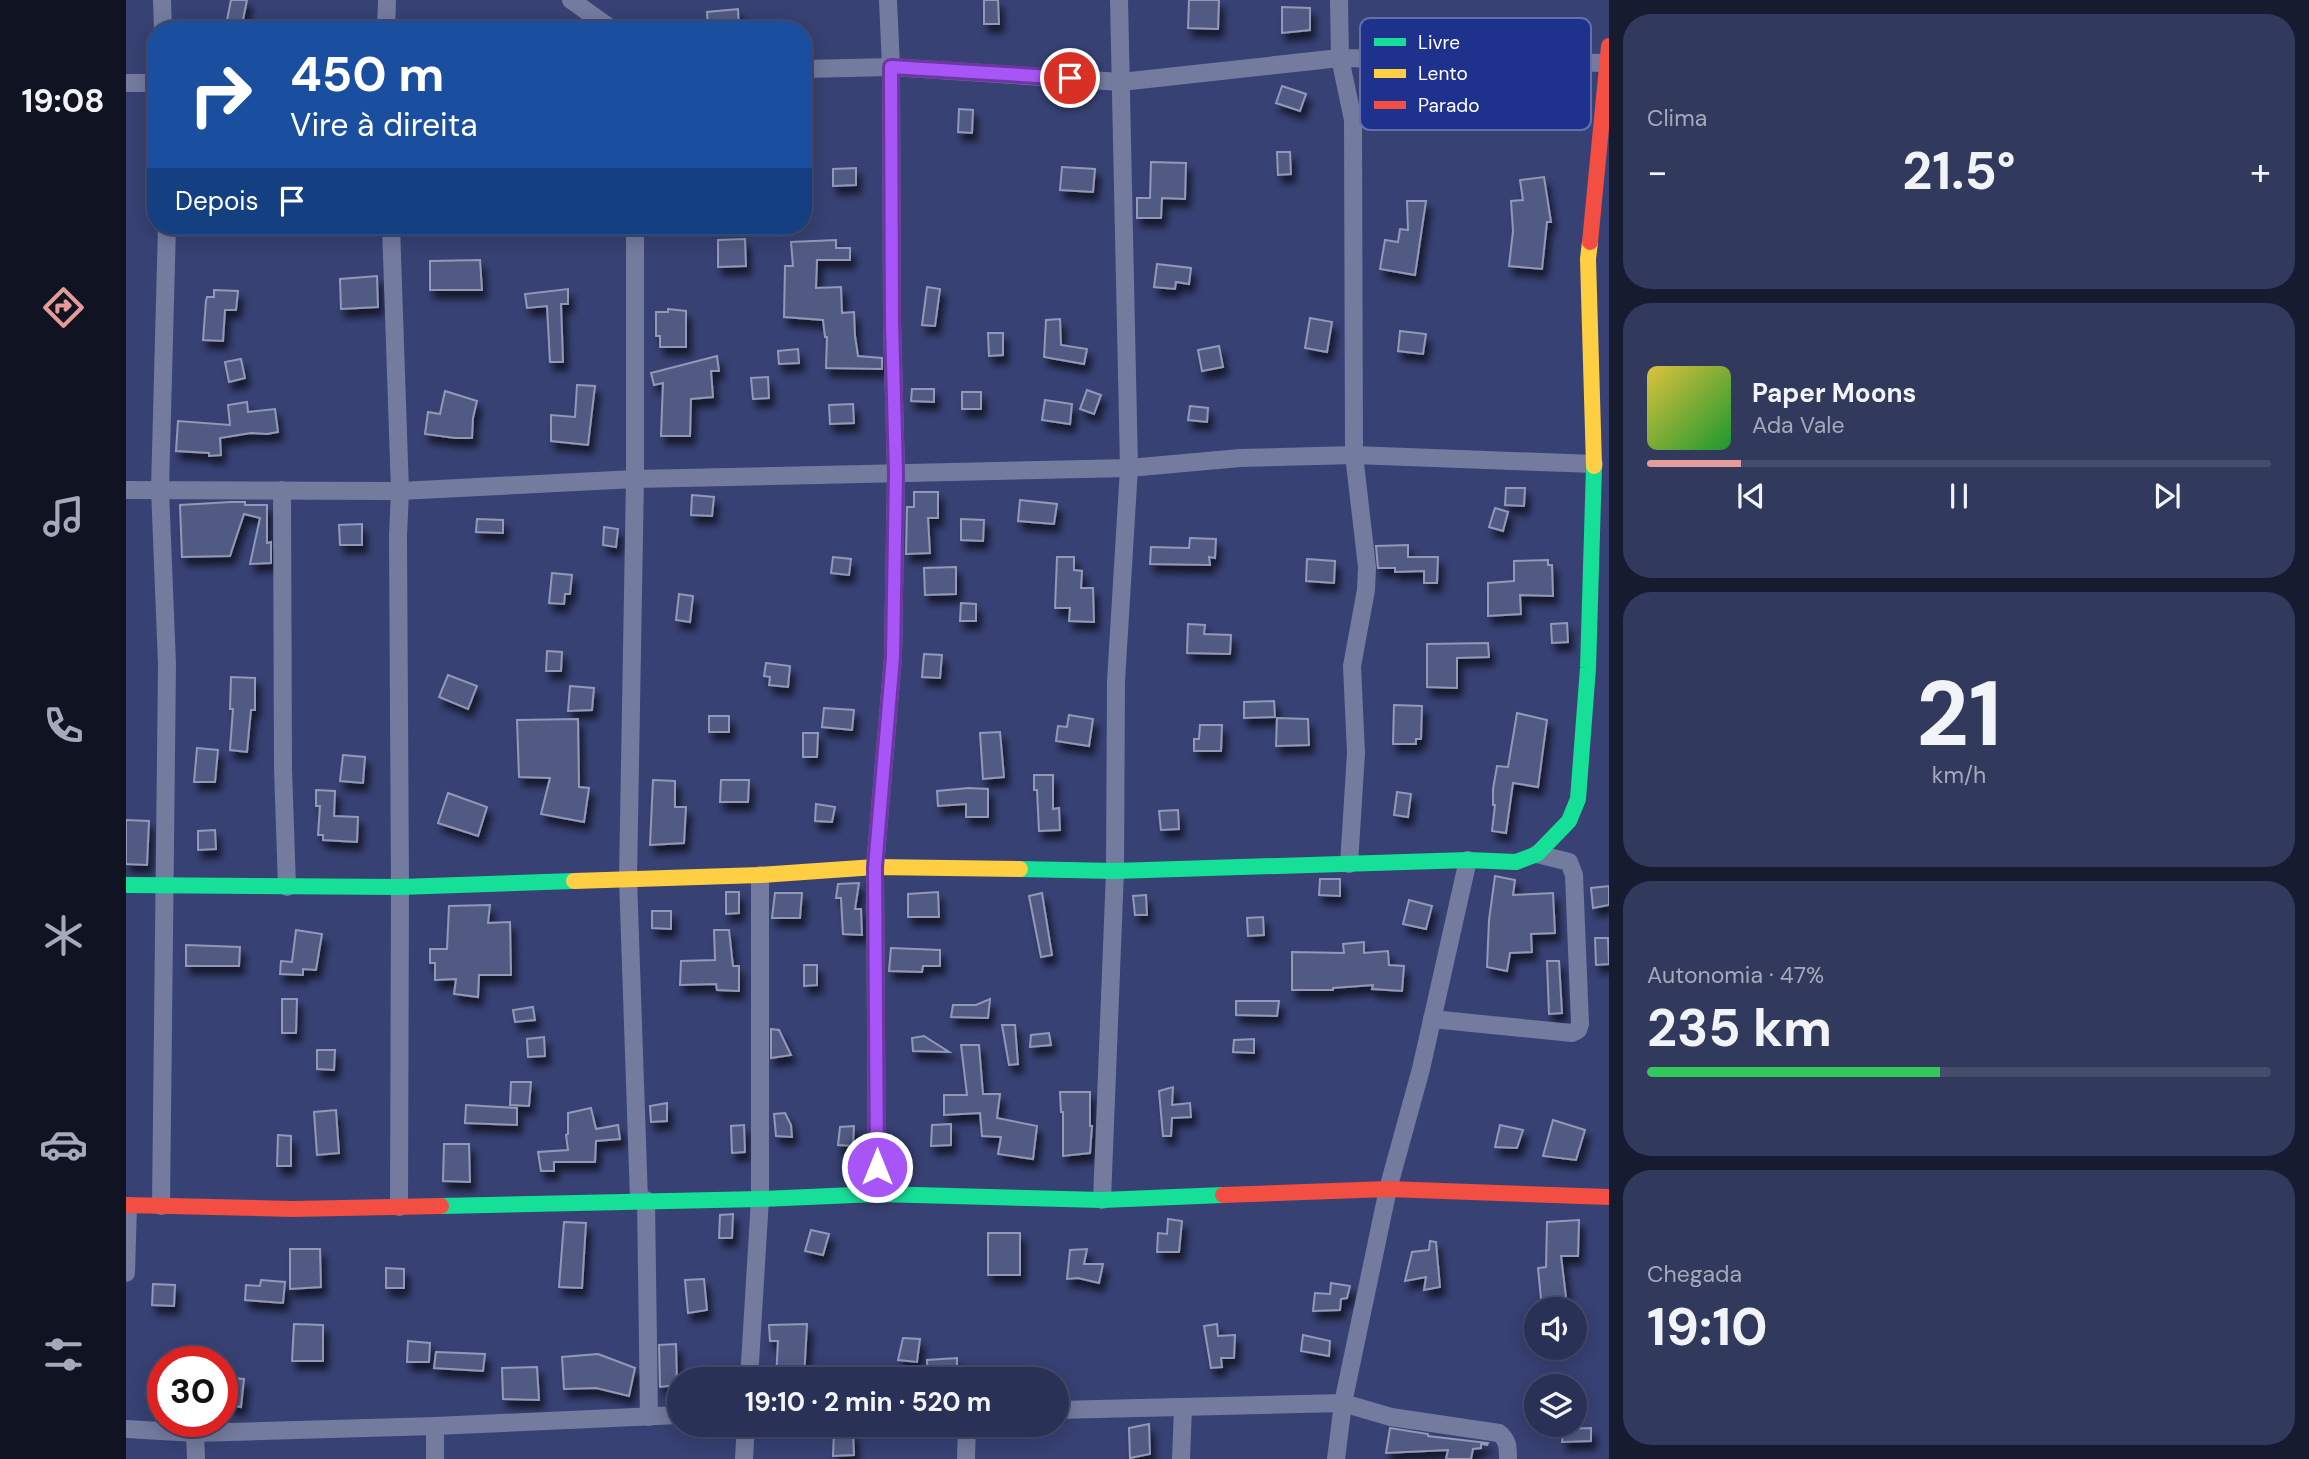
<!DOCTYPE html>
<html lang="pt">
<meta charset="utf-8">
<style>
body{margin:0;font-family:"DM Sans",sans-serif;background:#31395c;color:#f1f3f6;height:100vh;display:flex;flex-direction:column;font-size:26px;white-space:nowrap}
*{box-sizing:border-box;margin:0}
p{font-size:23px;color:#a5a9b9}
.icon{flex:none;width:38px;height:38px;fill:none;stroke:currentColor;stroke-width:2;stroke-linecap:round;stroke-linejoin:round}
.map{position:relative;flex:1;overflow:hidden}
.details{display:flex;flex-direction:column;gap:14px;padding:14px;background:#171b2f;width:700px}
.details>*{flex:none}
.hud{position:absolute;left:21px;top:21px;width:665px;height:214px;border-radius:28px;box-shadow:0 4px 18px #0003,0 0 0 2px #454c6c;background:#1a4fa0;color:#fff;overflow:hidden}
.buttons{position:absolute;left:1398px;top:1297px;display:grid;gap:14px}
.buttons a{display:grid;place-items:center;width:63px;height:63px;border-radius:50%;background:#293156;box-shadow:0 4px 18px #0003,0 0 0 2px #454c6c;font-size:35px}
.speed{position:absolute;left:21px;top:1346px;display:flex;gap:14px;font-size:35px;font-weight:700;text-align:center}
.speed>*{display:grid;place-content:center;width:91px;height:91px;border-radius:50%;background:#293156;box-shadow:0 4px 18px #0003,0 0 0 2px #454c6c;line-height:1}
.speed .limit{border:10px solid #d22;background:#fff;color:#111}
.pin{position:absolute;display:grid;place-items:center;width:60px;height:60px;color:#fff;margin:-30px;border:4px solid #fff;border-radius:50%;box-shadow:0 2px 7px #0007}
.me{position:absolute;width:77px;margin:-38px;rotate:0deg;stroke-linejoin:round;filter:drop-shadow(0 0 5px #0008)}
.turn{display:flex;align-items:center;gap:24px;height:147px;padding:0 28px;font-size:32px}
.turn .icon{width:91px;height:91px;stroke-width:2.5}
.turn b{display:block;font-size:49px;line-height:60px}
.then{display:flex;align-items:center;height:66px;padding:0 28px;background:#0003;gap:14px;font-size:26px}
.big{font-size:52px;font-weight:700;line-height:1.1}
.details .card{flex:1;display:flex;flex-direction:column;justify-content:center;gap:10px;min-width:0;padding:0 24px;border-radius:28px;background:#31395c}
.details .dial{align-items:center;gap:0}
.dial b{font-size:91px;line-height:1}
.song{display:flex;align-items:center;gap:21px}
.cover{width:84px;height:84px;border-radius:10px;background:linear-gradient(135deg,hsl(50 70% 55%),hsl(130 70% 35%))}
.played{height:7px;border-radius:4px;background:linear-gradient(90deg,#e69b98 15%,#454c6c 15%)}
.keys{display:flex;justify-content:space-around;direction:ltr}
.heat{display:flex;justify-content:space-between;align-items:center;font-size:38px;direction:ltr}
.charge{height:10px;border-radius:5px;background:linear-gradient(90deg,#34c759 47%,#454c6c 0)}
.trip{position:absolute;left:541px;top:1367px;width:402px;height:70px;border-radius:35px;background:#293156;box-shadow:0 4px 18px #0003,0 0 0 2px #454c6c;font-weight:700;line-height:70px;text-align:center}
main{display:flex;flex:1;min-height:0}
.dock{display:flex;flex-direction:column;width:126px;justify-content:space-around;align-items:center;background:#101422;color:#a5a9b9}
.dock .icon{width:49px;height:49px}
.dock .active{color:#e69b98}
.dock b{font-size:32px;color:#f1f3f6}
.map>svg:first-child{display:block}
.building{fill:#515a82;stroke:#9298b6;stroke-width:2;filter:url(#shadow)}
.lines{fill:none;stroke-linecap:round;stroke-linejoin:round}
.street{stroke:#737b9f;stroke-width:18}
.fast{stroke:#16e098;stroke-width:16}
.slow{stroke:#ffcf43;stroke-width:16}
.jam{stroke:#f24e42;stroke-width:16}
.route-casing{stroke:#6d37a1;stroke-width:18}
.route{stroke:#a855f7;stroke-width:12}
.key{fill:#1e318c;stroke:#626fae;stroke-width:2}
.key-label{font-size:19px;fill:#fff}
</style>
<main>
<nav class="dock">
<b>19:08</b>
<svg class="icon active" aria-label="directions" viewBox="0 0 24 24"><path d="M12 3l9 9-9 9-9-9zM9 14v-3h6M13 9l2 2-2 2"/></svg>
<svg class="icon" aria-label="music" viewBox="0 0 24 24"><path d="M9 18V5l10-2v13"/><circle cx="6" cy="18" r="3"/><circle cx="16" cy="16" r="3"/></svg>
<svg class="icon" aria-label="phone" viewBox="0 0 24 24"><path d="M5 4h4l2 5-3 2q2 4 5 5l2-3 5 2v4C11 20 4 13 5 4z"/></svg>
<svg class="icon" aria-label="climate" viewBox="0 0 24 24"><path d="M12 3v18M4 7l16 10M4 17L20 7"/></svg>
<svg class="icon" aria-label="car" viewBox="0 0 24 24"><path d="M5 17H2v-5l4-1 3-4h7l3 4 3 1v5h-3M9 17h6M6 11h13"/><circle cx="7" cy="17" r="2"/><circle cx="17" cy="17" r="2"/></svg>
<svg class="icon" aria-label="filters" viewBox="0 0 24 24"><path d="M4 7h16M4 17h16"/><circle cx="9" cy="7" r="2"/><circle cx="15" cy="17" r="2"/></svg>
</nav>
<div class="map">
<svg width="1483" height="1459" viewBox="0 0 1483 1459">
<defs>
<filter id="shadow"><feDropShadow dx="4.5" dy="8" stdDeviation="3.5" flood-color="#0009"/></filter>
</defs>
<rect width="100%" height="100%" fill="#374173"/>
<g class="building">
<path d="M105,0H121L115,30H99Z"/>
<path d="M858,0H872L873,24H858Z"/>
<path d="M1063,0H1093L1092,29L1062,28Z"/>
<path d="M1156,7L1184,8V30L1156,33Z"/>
<path d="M612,9L613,30H582L581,12Z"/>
<path d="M1156,86L1180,94L1174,111L1150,103Z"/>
<path d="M833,109L847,110L846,133L832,132Z"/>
<path d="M1151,152H1164L1165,174L1152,175Z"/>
<path d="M1025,162L1060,163L1059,199L1036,198L1035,218H1011V198H1024Z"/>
<path d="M936,167L969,169L967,192L934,190Z"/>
<path d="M730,168V185L707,186V169Z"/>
<path d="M1418,177L1425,222H1421L1416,269L1383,266L1387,231L1385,201L1397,200L1394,180Z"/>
<path d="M1281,201H1300L1289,275L1254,269L1259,240L1272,242L1274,229L1282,230Z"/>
<path d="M619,239L620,266L592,267V240Z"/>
<path d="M710,240V248H724V260H691L690,288L715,287L716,313L728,312L729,336L732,356L756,358V369L700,368L701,337H699L697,320L658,317L659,266H667L665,242Z"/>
<path d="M354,260L356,290H304V261Z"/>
<path d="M1031,264L1065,268L1063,284L1050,282L1049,289L1028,287Z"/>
<path d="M251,276L252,307L215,309L214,279Z"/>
<path d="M801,287L814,289L809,326L796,325Z"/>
<path d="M442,289V304H435L437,362H424L421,306L401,308L399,294Z"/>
<path d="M88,290L112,291L110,310H99L97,341L77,340L80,301L81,297H88Z"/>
<path d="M542,309L560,311V347H534V336H530V312H542Z"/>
<path d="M1184,318L1206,322L1201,352L1179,348Z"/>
<path d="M934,319L935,345L961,349L958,364L918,357L920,320Z"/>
<path d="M1274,331L1300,334L1297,354L1272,351Z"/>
<path d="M862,333H877V355L863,356Z"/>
<path d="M1093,346L1097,367L1076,371L1072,350Z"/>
<path d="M672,349L673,363L653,364L652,351Z"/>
<path d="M591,356L593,371H585L587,397L565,399L564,436H535L537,383L528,385L525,373Z"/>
<path d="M115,359L119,378L103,382L99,362Z"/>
<path d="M642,377L643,398L627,399L625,378Z"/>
<path d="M451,385L469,386L462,445L425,441V415L449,417Z"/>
<path d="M786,389H808V402L785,401Z"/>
<path d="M961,390L975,395L968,414L954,409Z"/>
<path d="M319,391L351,401L347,418L346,438H329L299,434L302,412L314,414Z"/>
<rect x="836" y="392" width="19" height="17"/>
<path d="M919,400L946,404L944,424L916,420Z"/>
<path d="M121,402L122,412L149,409L152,432L141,434L125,433L94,438L95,455L83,456V453L50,451L52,421L104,425L102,405Z"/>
<path d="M727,404L728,423L704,424L703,405Z"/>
<path d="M1064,406L1082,408L1081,422L1062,420Z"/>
<path d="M1380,488H1399L1398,506L1379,505Z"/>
<path d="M788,492H812V518H802L804,553L780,554L781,507H788Z"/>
<path d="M566,495L588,497L586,516L565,515Z"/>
<path d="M894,500L931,504L928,524L892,521Z"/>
<path d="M105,502H119V505H141V543L145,542V563L124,564L134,518L118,514L104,556L56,557L54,505Z"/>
<path d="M1369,508L1382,512L1377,531L1363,527Z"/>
<path d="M351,519L377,520V533L350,532Z"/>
<path d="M835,519L858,520L857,541L835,540Z"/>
<path d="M236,524V545H214L213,525Z"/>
<path d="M478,527L492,529L490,547L477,545Z"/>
<path d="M1064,538L1090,539L1089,558L1083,557L1084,565L1024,564L1025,547L1063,548Z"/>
<path d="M1282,545V557H1312L1311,583H1298V571L1269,572V568H1252L1250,546Z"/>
<path d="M707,557L725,559L723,575L705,573Z"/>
<path d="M931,557H948V570L956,571L955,588H967L968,622L943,621L944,608H929Z"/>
<path d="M1181,559L1209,561L1208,583L1180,581Z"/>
<path d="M1422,560V565H1426L1427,596L1394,595L1395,614L1362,616V583L1388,581V561Z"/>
<path d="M830,567V594L799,595L798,568Z"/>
<path d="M426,573L446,575L444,594H439L438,604L423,603Z"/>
<path d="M553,594L567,596L564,622L550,620Z"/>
<path d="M835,603L850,604V621H834Z"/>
<path d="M1441,623L1442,642L1426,643L1425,624Z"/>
<path d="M1062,624L1079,625L1078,634L1105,635L1104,654L1061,653Z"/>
<path d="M1362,643L1363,657L1331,658V688L1301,687V644Z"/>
<path d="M421,651L436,652L435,671H420Z"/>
<path d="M798,654L816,655L814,678L796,677Z"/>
<path d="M640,663L664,666L662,687L643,685L644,677L638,676Z"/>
<path d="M322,675L351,686L342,709L313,697Z"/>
<path d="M105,677L129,678V710H125L121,752L104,750L107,709H104Z"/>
<path d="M444,686L468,688L466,710L442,711Z"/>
<path d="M1148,701L1149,717L1118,718V702Z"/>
<path d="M1268,705L1296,706L1295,739H1290V744H1267Z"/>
<path d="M698,708L728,710L726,730L696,727Z"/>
<path d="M1391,713L1421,720L1412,787L1387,783L1380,833L1366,831L1369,805H1367V789L1371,766L1382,767Z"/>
<path d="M943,715L967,719L963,746L930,741L932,726L941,727Z"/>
<rect x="583" y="716" width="20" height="16"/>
<path d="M1151,718L1182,719L1183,745L1150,746Z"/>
<path d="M452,719L453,787L463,788L458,822L415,814L424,778L393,777L391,720Z"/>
<path d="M1074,725H1096L1095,751H1068V739H1073Z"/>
<path d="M874,732L878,777L857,779L854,733Z"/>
<path d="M677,733H692L691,757H677Z"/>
<path d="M71,748L92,750L89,782H68Z"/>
<path d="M217,755L239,757L237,783L214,781Z"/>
<path d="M908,775H927V809L933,808L934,830L913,831L911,790H908Z"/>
<path d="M527,780L549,781V807H560L558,843L524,845Z"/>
<path d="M595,780H623L622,802H594Z"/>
<path d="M843,788L862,789V817H840V804L812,806L811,791Z"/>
<path d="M190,790L209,791L208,816L232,817L231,842L197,840V835H192L194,806H190Z"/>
<path d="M1271,792L1285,794L1282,817L1268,815Z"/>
<path d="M322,793L361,807L352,836L312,823Z"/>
<path d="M690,804L709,807L706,822L689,821Z"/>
<path d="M1052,810L1053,829L1035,830L1033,811Z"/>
<path d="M0,820L23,821L21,865L0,864Z"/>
<path d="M89,830L90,849L72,850V831Z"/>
<path d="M1369,876L1389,880L1387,895L1427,893L1429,933L1405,934L1406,952L1384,953L1381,971L1361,967L1363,920Z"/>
<path d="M1194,879H1214V896L1193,895Z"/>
<path d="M733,883L729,909H735L736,935L717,934L715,898H710L712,884Z"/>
<path d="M1483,886V905L1467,908L1465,888Z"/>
<path d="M600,892H613V913L600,914Z"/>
<path d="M812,892L813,917H782V894Z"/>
<path d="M649,893H676L674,918H646Z"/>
<path d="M916,893L926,955L915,957L903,896Z"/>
<path d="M1020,895L1021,915H1009L1007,896Z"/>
<path d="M1283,900L1306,906L1300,929L1277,924Z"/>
<path d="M364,905L362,923L384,922L385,975H353L352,997L328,994L330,979L309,980V963H304V949H321L323,906Z"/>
<path d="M526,911H545V929L526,928Z"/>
<path d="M1137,917L1138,935L1122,936L1121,918Z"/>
<path d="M170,930L196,934L190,970L177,969V975L154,974L155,961L166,962Z"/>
<path d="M588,930H603L607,966H613V991L591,990L590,984L554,985L555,961L589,960Z"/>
<path d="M1469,938H1482L1483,964L1470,965Z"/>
<path d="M1238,942V953L1262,951L1263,965L1278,966L1276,991L1246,989L1247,985L1207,988V990H1166V952L1218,953L1217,944Z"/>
<path d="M60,945L114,947L113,966H60Z"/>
<path d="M765,948L814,950V966H797L796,972L763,971Z"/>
<path d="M1421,961H1433L1436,1013L1423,1014Z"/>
<path d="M678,965H691V985L678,986Z"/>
<path d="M156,999H171L170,1033H156Z"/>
<path d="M864,999L862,1018L825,1017L827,1005H850Z"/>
<path d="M1110,1001H1153L1151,1016L1110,1015Z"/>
<path d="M407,1007L409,1020L389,1022L387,1010Z"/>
<path d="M876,1025H889L892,1064L883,1065Z"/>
<path d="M645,1029L653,1030L665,1055L645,1058Z"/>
<path d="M923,1033L925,1045L904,1047L905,1035Z"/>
<path d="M798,1036L823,1052L787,1051L786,1038Z"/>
<path d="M418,1037L419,1056L402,1057L401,1039Z"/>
<path d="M1128,1039V1053L1107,1052L1108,1040Z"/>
<path d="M835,1045H853L857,1094H874L871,1118L911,1126L907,1159L872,1154L875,1137L856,1136L854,1113L818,1115V1095H841Z"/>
<path d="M191,1050H209L208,1070L191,1069Z"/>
<path d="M385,1082H405L403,1106L384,1105Z"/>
<path d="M1047,1087L1046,1105L1064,1103L1065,1117L1046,1118L1045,1136H1037L1033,1091Z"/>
<path d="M934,1092H964V1126H966L964,1153L937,1156V1112H935Z"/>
<path d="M541,1103V1121L525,1122L524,1106Z"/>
<path d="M340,1105L391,1108V1125L339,1123Z"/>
<path d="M465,1108L470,1129L492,1125L494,1139L470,1141L469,1162H428V1171H415L412,1152L442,1150L440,1135L442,1134V1113Z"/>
<path d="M210,1110L213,1153L191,1155L188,1112Z"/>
<path d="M659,1113L665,1125L666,1137L650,1136L648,1114Z"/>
<path d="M1427,1120L1459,1130L1450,1160L1417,1156Z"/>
<path d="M825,1124V1145L805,1146L806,1125Z"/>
<path d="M618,1125L619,1152L606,1153L605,1126Z"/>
<path d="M1374,1125L1397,1130L1391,1148L1369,1147Z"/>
<path d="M728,1126L727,1146L712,1145L714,1127Z"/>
<path d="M152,1135L165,1136V1166H151Z"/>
<path d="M318,1144H343L344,1182L317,1181Z"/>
<path d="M607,1214L606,1238H593L594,1215Z"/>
<path d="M1042,1219L1056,1221L1053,1252H1031L1032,1233L1041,1234Z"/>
<path d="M1453,1220L1452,1256H1435L1440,1297L1415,1299L1412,1268L1420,1267L1421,1222Z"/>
<path d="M438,1222L460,1223L456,1288L433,1287Z"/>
<path d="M685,1230L703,1234L697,1255L679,1251Z"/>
<rect x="862" y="1233" width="32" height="42"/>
<path d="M1304,1241L1310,1242L1314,1287L1298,1290L1300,1277L1279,1281L1286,1252L1303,1250Z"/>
<path d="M164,1249H194L195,1287L164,1289Z"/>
<path d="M961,1249L958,1264H977L973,1283L952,1278L941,1279L944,1250Z"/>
<path d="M260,1268L278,1269V1288H260Z"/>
<path d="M578,1279L581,1310L562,1313L559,1280Z"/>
<path d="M135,1280L159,1282L157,1303L119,1300L120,1285L134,1286Z"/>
<path d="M1205,1283L1224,1286L1221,1298L1215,1299L1214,1310L1187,1311L1189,1293L1204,1294Z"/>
<path d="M27,1284L49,1285L48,1306L26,1305Z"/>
<path d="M168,1324L197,1325V1361H166Z"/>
<path d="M681,1324L678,1379H650L652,1341H644L643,1325Z"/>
<path d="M1091,1324L1092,1336L1109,1335L1108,1358H1095L1096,1367L1085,1368L1078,1326Z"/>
<path d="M1177,1335L1204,1341L1203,1356L1175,1351Z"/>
<path d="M777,1338L794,1339L791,1362L772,1360Z"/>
<path d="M282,1341L304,1343L303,1362H281Z"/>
<path d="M550,1344L551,1385L534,1387L533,1345Z"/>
<path d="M310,1352L359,1354L357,1371L308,1368Z"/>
<path d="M472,1354L509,1368L503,1396L470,1388L438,1389L436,1357Z"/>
<path d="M831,1358V1379H802L801,1360Z"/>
<path d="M411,1367L413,1400L377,1399L376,1368Z"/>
<path d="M96,1377L118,1379L115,1407L96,1404Z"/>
<path d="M1023,1424L1024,1454L1004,1458L1003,1428Z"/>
<path d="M1264,1428L1302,1434V1436L1362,1443L1361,1445L1355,1444V1448L1347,1449L1345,1459H1320L1322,1450L1260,1453Z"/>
<path d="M1465,1428V1441L1436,1442L1438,1429Z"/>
<path d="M708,1432H727L728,1455L707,1456Z"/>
</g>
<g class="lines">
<g class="street">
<path d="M36,0L37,30"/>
<path d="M445,0L487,30"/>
<path d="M1213,0L1214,58L1227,120L1228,455L1241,567L1240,590L1226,666L1230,753L1223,864"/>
<path d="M260,30L261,0"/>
<path d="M677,69L765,67L995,82L1214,58L1480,63"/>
<path d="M0,83H30"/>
<path d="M265,226L274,491L272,536L274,887L273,1207"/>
<path d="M509,226V479L502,878L513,1200"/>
<path d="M0,490L274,491L509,479L1003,468L1114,458L1228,455L1468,464"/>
<path d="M156,490L157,768L161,887"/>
<path d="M1306,1019L1446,1033L1452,1030L1454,1024L1448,875L1443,862L1411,854"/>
<path d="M751,1194L749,867L767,657L770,473L766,323L765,67L762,0"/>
<path d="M520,1200L523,1417"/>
<path d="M976,1200L989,871L990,681L1003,468L993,0"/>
<path d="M35,1206L41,664L34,489L41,226"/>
<path d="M0,1273L2,1206"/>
<path d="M623,1379L634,1199V875"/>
<path d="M931,1410L1217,1403L1265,1417L1373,1433C1382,1440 1382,1447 1382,1459"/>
<path d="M309,1426V1459"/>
<path d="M0,1429L69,1433L309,1426L553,1415"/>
<path d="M69,1433L70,1459"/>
<path d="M618,1459L620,1424"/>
<path d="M840,1459L841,1424"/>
<path d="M1055,1459L1057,1408"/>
<path d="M1210,1459L1217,1403L1262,1189L1295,1069L1342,860"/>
</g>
<g class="fast">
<path d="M894,869L989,871L1342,860L1390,862L1411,854L1443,821L1452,799L1462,668L1468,466"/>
<path d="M0,885L274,887L448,881"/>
<path d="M315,1206L634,1199L751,1194L976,1200L1097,1195"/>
</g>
<g class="slow">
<path d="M1464,242L1462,259L1468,466"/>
<path d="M448,881L634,875L749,867L894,869"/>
</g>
<g class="jam">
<path d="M1464,242L1483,46"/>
<path d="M1097,1195L1262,1189L1483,1197"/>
<path d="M0,1205L167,1209L315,1206"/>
</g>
</g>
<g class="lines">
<g class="route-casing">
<path id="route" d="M751,1167L749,867L767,657L770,473L766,323L765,67L944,78"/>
</g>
<use href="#route" class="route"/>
</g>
<rect x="1234" y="18" width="231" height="112" rx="10" class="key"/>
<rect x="1248" y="38" width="32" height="8" fill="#16e098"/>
<rect x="1248" y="69" width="32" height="9" fill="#ffcf43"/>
<rect x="1248" y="101" width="32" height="8" fill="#f24e42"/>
<g class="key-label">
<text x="1292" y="49">Livre</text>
<text x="1292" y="80">Lento</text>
<text x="1292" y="112">Parado</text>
</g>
</svg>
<div class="buttons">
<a><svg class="icon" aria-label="sound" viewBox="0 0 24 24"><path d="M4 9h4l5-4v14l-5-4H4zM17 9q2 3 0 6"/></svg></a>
<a><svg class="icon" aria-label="layers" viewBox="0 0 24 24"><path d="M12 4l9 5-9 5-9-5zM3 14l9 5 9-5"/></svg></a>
</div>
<div class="speed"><div class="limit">30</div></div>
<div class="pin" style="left:944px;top:78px;background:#d93025"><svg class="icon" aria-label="arrive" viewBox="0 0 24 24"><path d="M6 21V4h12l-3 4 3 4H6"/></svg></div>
<svg class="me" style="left:751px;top:1167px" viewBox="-20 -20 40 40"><circle r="17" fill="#a855f7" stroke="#fff" stroke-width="3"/><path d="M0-11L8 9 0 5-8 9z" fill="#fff"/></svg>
<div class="trip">19:10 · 2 min · 520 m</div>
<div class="hud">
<div class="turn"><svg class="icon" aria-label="right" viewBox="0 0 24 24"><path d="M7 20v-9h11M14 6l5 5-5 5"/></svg><div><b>450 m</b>Vire à direita</div></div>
<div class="then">Depois<svg class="icon" aria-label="arrive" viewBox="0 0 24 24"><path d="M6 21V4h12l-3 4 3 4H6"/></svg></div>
</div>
</div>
<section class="details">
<div class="card"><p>Clima</p>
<div class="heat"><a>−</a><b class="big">21.5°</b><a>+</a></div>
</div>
<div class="card">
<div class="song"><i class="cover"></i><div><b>Paper Moons</b><p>Ada Vale</p></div></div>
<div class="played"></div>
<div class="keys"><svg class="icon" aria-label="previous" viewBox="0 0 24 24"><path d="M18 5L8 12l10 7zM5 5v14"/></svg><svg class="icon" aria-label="pause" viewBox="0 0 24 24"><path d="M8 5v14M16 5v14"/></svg><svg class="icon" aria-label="next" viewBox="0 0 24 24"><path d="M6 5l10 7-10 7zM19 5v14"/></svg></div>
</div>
<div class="card dial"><b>21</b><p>km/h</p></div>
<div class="card"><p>Autonomia · 47%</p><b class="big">235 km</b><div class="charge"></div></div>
<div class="card"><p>Chegada</p><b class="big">19:10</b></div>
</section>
</main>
